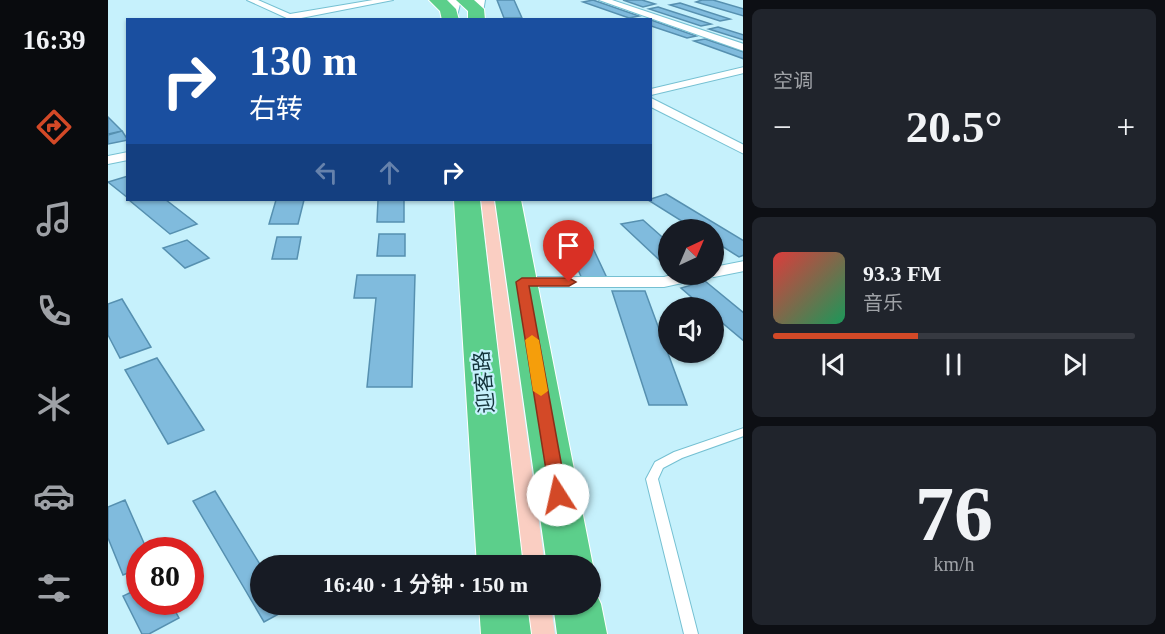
<!DOCTYPE html>
<html lang="zh">
<meta charset="utf-8">
<style>
body{margin:0;font-family:"Times New Roman","Noto Sans SC",serif;background:#20242c;color:#f1f3f6;height:100vh;display:flex;flex-direction:column;font-size:22px;white-space:nowrap}
*{box-sizing:border-box;margin:0}
p{font-size:20px;color:#9ea1a6}
.icon{flex:none;width:33px;height:33px;fill:none;stroke:currentColor;stroke-width:2;stroke-linecap:round;stroke-linejoin:round}
.map{position:relative;flex:1;overflow:hidden}
.drawer{display:flex;flex-direction:column;gap:9px;padding:9px;background:#0d0f14;width:422px}
.drawer>*{flex:none}
.banner{position:absolute;left:18px;top:18px;width:526px;height:183px;border-radius:0px;box-shadow:0 2px 4px #0004;background:#1a4fa0;color:#fff;overflow:hidden}
.needle{width:39px;rotate:44deg}
.fabs{position:absolute;left:550px;top:219px;display:grid;gap:12px}
.fabs a{display:grid;place-items:center;width:66px;height:66px;border-radius:50%;background:#171b24;box-shadow:0 2px 4px #0004;font-size:30px}
.speed{position:absolute;left:18px;top:537px;display:flex;gap:12px;font-size:30px;font-weight:700;text-align:center}
.speed>*{display:grid;place-content:center;width:78px;height:78px;border-radius:50%;background:#171b24;box-shadow:0 2px 4px #0004;line-height:1}
.speed .limit{border:9px solid #d22;background:#fff;color:#111}
.pin{position:absolute;display:grid;place-items:center;width:51px;height:51px;color:#fff;margin:-62px -26px;border-radius:50% 50% 50% 0;rotate:-45deg;box-shadow:0 0 6px #0007}
.pin .icon{rotate:45deg}
.me{position:absolute;width:66px;margin:-33px;rotate:350deg;stroke-linejoin:round;filter:drop-shadow(0 0 4px #0008)}
.turn{display:flex;align-items:center;gap:21px;height:126px;padding:0 24px;font-size:27px}
.turn .icon{width:78px;height:78px;stroke-width:2.5}
.turn b{display:block;font-size:42px;line-height:51px}
.lanes{display:flex;align-items:center;height:57px;padding:0 24px;background:#0003;justify-content:center;gap:30px;direction:ltr}
.lanes .off{opacity:.35}
.big{font-size:45px;font-weight:600;line-height:1.1}
.drawer .card{flex:1;display:flex;flex-direction:column;justify-content:center;gap:9px;min-width:0;padding:0 21px;border-radius:9px;background:#20242c}
.drawer .dial{align-items:center;gap:0}
.dial b{font-size:78px;line-height:1}
.song{display:flex;align-items:center;gap:18px}
.cover{width:72px;height:72px;border-radius:9px;background:linear-gradient(135deg,hsl(0 70% 55%),hsl(150 70% 35%))}
.played{height:6px;border-radius:3px;background:linear-gradient(90deg,#d34927 40%,#363941 40%)}
.keys{display:flex;justify-content:space-around;direction:ltr}
.heat{display:flex;justify-content:space-between;align-items:center;font-size:33px;direction:ltr}
.trip{position:absolute;left:142px;top:555px;width:351px;height:60px;border-radius:30px;background:#171b24;box-shadow:0 2px 4px #0004;font-weight:600;line-height:60px;text-align:center}
main{display:flex;flex:1;min-height:0}
.dock{display:flex;flex-direction:column;width:108px;justify-content:space-around;align-items:center;background:#090b0e;color:#9ea1a6}
.dock .icon{width:42px;height:42px}
.dock .selected{color:#d34927}
.dock b{font-size:27px;color:#f1f3f6}
.map>svg:first-child{display:block}
.green{fill:#facec2}
.building{fill:#80bbdd;stroke:#5690b0;stroke-width:1.5}
.lines{fill:none;stroke-linecap:round;stroke-linejoin:round}
.lane-casing{stroke:#75c0d2;stroke-width:2}
.street-casing{stroke:#75c0d2;stroke-width:2}
.secondary-casing{stroke:#75c0d2;stroke-width:2}
.highway-casing{stroke:#fff;stroke-width:2}
.lane{fill:#fff;fill-rule:evenodd}
.street{fill:#fff;fill-rule:evenodd}
.secondary{fill:#fff;fill-rule:evenodd}
.highway{fill:#5ccf8b;fill-rule:evenodd}
.route{fill:#d34927;stroke:#892f19;stroke-width:1.5}
.slow{fill:#f59e0b}
.labels{text-anchor:middle;dominant-baseline:central;stroke-width:4.5;stroke-linejoin:round;paint-order:stroke}
.street-label{font-size:21px;fill:#14343b;stroke:#c6f1fc}
</style>
<main>
<nav class="dock">
<b>16:39</b>
<svg class="icon selected" aria-label="directions" viewBox="0 0 24 24"><path d="M12 3l9 9-9 9-9-9zM9 14v-3h6M13 9l2 2-2 2"/></svg>
<svg class="icon" aria-label="music" viewBox="0 0 24 24"><path d="M9 18V5l10-2v13"/><circle cx="6" cy="18" r="3"/><circle cx="16" cy="16" r="3"/></svg>
<svg class="icon" aria-label="phone" viewBox="0 0 24 24"><path d="M5 4h4l2 5-3 2q2 4 5 5l2-3 5 2v4C11 20 4 13 5 4z"/></svg>
<svg class="icon" aria-label="climate" viewBox="0 0 24 24"><path d="M12 3v18M4 7l16 10M4 17L20 7"/></svg>
<svg class="icon" aria-label="car" viewBox="0 0 24 24"><path d="M5 17H2v-5l4-1 3-4h7l3 4 3 1v5h-3M9 17h6M6 11h13"/><circle cx="7" cy="17" r="2"/><circle cx="17" cy="17" r="2"/></svg>
<svg class="icon" aria-label="filters" viewBox="0 0 24 24"><path d="M4 7h16M4 17h16"/><circle cx="9" cy="7" r="2"/><circle cx="15" cy="17" r="2"/></svg>
</nav>
<div class="map">
<svg width="636" height="634" viewBox="0 0 636 634">
<rect width="100%" height="100%" fill="#c6f1fc"/>
<g class="green">
<path d="M373,200H386L437,565H415Z"/>
<path d="M419,605H443L447,634H422Z"/>
</g>
<g class="building">
<path d="M389,0H406L414,18H396Z"/>
<path d="M485,0L531,16L521,18L475,2Z"/>
<path d="M515,0H534L547,4L535,7Z"/>
<path d="M594,0H605L636,9V16L588,2Z"/>
<path d="M572,3L622,19L612,21L562,5Z"/>
<path d="M550,7L603,24L593,26L541,9Z"/>
<path d="M543,20L588,36L579,38L543,26Z"/>
<path d="M610,27L636,35V40L601,29Z"/>
<path d="M597,39L636,52V59L586,41Z"/>
<path d="M0,117L14,131L0,134Z"/>
<path d="M14,131L20,140L0,144V135Z"/>
<path d="M20,176V198L0,182Z"/>
<path d="M558,194L636,241V255L631,257L606,241V230H588L540,200Z"/>
<path d="M21,200H58L89,224L62,234Z"/>
<path d="M168,200H196L190,224H161Z"/>
<path d="M270,200H296V222H269Z"/>
<path d="M535,220L561,243V269L513,224Z"/>
<path d="M475,227L499,278L474,279L452,228Z"/>
<path d="M271,234H297V256H269Z"/>
<path d="M169,237H193L189,259H164Z"/>
<path d="M79,240L101,258L77,268L55,248Z"/>
<path d="M249,275H307L304,387H259L268,298H246Z"/>
<path d="M597,281L636,313V341L606,316V308H596L573,288Z"/>
<path d="M504,291H537L579,405H541Z"/>
<path d="M14,299L43,347L12,358L0,335V304Z"/>
<path d="M49,358L96,430L60,444L17,370Z"/>
<path d="M107,491L153,566V604H177L180,609L156,622L85,501Z"/>
<path d="M17,500L39,550H32V568L15,575L0,538V507Z"/>
<path d="M32,588V602H62L71,618L41,634H34L15,596Z"/>
</g>
<g class="lines">
<g class="lane-casing">
<path id="lane" d="M636,428V436L574,458L555,468L550,479L590,634H576L538,479L547,462L566,452Z"/>
</g>
<g class="street-casing">
<g id="street">
<path d="M139,0H150L182,14L265,0H285L183,20Z"/>
<path d="M491,0H504L636,44V51Z"/>
<path d="M636,67V73L543,95V89Z"/>
<path d="M543,98L636,145V154L543,107Z"/>
<path d="M20,152V160L0,164V156Z"/>
<path d="M636,261V271L606,277L599,274H606V267Z"/>
<path d="M567,274H599L597,278L556,287H414L408,286L406,282L408,278L414,277H556Z"/>
</g>
</g>
<g class="secondary-casing">
<g id="secondary">
<path d="M341,0H353L348,20H338L336,17Z"/>
<path d="M365,0H377L374,18H364L362,15Z"/>
</g>
</g>
<g class="highway-casing">
<g id="highway">
<path d="M321,0H339L348,9L351,20H334L332,11Z"/>
<path d="M348,0H366L376,9L377,20H360V11Z"/>
<path d="M346,200H372L415,566H369Z"/>
<path d="M387,200H413L485,566L483,570V566H439Z"/>
<path d="M483,588L486,589L493,604L499,634H449L445,604H483Z"/>
<path d="M371,604H419L423,634H373Z"/>
</g>
</g>
<use href="#lane" class="lane"/>
<use href="#street" class="street"/>
<use href="#secondary" class="secondary"/>
<use href="#highway" class="highway"/>
</g>
<path class="route" d="M414,278H461L468,282L461,286H421L459,495L457,499L450,501L444,499L442,495L408,282Z"/>
<path class="slow" d="M424,335L431,340L440,391L433,396L425,391L417,340Z"/>
<g class="labels">
<g class="street-label">
<text transform="translate(376 382) rotate(-95)">迎客路</text>
</g>
</g>
</svg>
<div class="fabs">
<a><svg class="needle" viewBox="-14 -14 28 28"><path d="M0-13l5 13h-10z" fill="#e53935"/><path d="M0 13l5-13h-10z" fill="#9ea1a6"/></svg></a>
<a><svg class="icon" aria-label="sound" viewBox="0 0 24 24"><path d="M4 9h4l5-4v14l-5-4H4zM17 9q2 3 0 6"/></svg></a>
</div>
<div class="speed"><div class="limit">80</div></div>
<div class="pin" style="left:461px;top:282px;background:#d93025"><svg class="icon" aria-label="arrive" viewBox="0 0 24 24"><path d="M6 21V4h12l-3 4 3 4H6"/></svg></div>
<svg class="me" style="left:450px;top:495px" viewBox="-20 -20 40 40"><circle r="19" fill="#fff"/><path d="M0-13L10 11 0 6-10 11z" fill="#d34927"/></svg>
<div class="trip">16:40 · 1 分钟 · 150 m</div>
<div class="banner">
<div class="turn"><svg class="icon" aria-label="right" viewBox="0 0 24 24"><path d="M7 20v-9h11M14 6l5 5-5 5"/></svg><div><b>130 m</b>右转</div></div>
<div class="lanes"><svg class="icon off" aria-label="left" viewBox="0 0 24 24"><path d="M17 20v-9H6M10 6l-5 5 5 5"/></svg><svg class="icon off" aria-label="ahead" viewBox="0 0 24 24"><path d="M12 20V5M6 11l6-6 6 6"/></svg><svg class="icon" aria-label="right" viewBox="0 0 24 24"><path d="M7 20v-9h11M14 6l5 5-5 5"/></svg></div>
</div>
</div>
<section class="drawer">
<div class="card"><p>空调</p>
<div class="heat"><a>−</a><b class="big">20.5°</b><a>+</a></div>
</div>
<div class="card">
<div class="song"><i class="cover"></i><div><b>93.3 FM</b><p>音乐</p></div></div>
<div class="played"></div>
<div class="keys"><svg class="icon" aria-label="previous" viewBox="0 0 24 24"><path d="M18 5L8 12l10 7zM5 5v14"/></svg><svg class="icon" aria-label="pause" viewBox="0 0 24 24"><path d="M8 5v14M16 5v14"/></svg><svg class="icon" aria-label="next" viewBox="0 0 24 24"><path d="M6 5l10 7-10 7zM19 5v14"/></svg></div>
</div>
<div class="card dial"><b>76</b><p>km/h</p></div>
</section>
</main>
